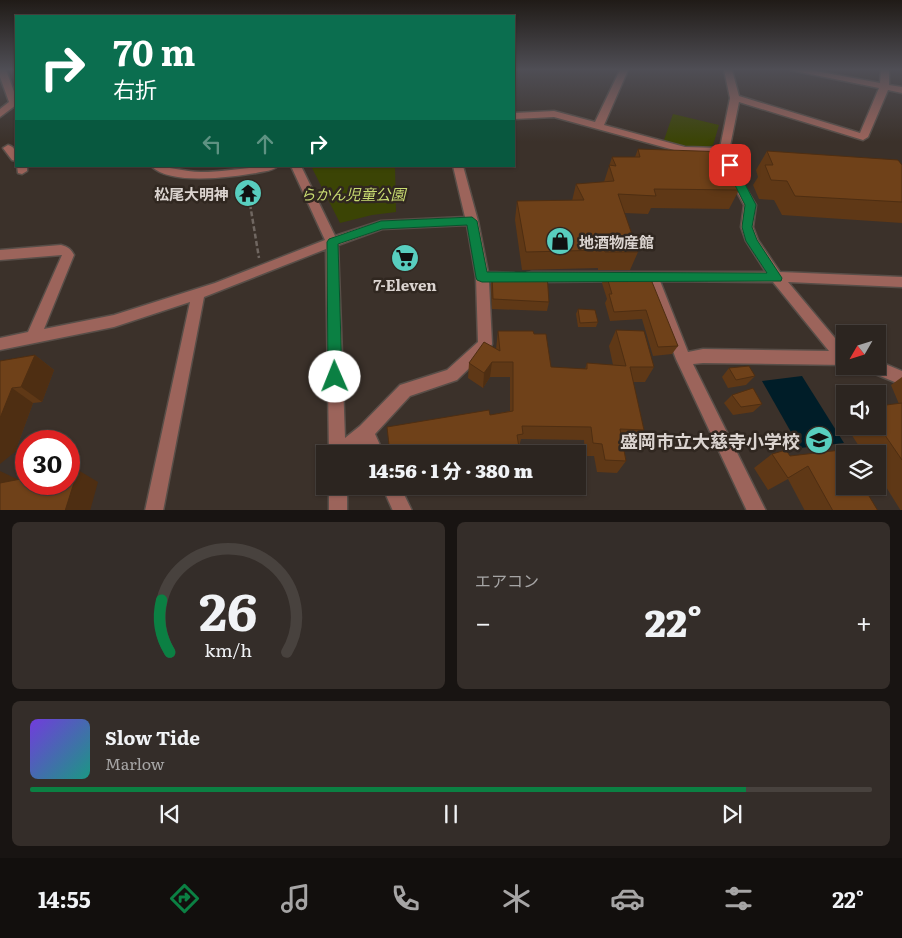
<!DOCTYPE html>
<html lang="ja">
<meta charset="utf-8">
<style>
body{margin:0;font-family:Literata,"Noto Sans JP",serif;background:#342d29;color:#f1f3f6;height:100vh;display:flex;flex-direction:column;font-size:19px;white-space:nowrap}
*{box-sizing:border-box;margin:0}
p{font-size:16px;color:#a6a5a5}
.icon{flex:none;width:28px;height:28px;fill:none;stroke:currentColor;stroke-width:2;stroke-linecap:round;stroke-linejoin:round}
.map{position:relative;height:510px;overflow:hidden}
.panel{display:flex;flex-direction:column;gap:12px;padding:12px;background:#181412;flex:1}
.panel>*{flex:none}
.top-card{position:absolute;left:15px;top:15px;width:500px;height:152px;border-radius:0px;box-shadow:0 1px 4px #0004,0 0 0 1px #48423e;background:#0b6e4f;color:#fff;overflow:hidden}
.needle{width:32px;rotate:231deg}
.fabs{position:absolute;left:836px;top:325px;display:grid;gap:10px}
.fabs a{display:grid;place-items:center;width:50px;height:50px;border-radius:0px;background:#2c2520;box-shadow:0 1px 4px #0004,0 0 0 1px #48423e;font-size:25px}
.speed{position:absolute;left:15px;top:430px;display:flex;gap:10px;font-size:25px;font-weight:700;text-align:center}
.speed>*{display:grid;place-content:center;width:65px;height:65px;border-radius:50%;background:#2c2520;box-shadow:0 1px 4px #0004,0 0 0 1px #48423e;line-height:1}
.speed .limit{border:8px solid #d22;background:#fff;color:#111}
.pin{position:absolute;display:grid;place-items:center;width:42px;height:42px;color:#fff;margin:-21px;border-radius:10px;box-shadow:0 2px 8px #0006}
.me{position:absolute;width:55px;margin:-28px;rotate:359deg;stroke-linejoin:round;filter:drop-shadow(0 0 4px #0008)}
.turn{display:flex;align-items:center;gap:18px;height:105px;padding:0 15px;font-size:22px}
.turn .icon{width:65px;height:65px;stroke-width:2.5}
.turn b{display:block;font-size:35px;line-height:42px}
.lanes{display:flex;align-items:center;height:48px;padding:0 15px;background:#0003;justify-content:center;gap:25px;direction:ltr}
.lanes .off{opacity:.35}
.big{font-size:38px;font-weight:800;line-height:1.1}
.panel .widget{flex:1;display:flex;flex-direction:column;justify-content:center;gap:8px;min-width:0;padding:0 18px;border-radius:8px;background:#342d29}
.panel .dial{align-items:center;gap:0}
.dial svg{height:130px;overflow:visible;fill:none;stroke:#48423e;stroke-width:7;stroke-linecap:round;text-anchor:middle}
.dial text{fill:#f1f3f6;stroke:none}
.song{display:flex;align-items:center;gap:15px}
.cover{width:60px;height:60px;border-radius:8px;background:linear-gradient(135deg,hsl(260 70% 55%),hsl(170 70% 35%))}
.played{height:5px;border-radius:2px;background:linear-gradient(90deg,#0b8043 85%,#48423e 85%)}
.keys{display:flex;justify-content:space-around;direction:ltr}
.heat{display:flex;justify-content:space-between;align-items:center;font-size:28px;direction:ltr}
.panel .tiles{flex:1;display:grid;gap:12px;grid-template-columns:1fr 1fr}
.widget:last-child{grid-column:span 2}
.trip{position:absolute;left:316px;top:445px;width:270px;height:50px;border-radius:0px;background:#2c2520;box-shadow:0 1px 4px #0004,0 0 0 1px #48423e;font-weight:800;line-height:50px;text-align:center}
.dock{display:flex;height:80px;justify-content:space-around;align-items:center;background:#120f0d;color:#a6a5a5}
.dock .icon{width:35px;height:35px}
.dock .active{color:#0b8043}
.dock b{font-size:22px;color:#f1f3f6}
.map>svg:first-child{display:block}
.green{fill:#3b4405}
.water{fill:#001d28}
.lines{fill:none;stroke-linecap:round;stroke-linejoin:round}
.minor-casing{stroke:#584e48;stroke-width:3}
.path{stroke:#706761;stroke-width:2.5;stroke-dasharray:5 2.5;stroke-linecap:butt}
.minor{fill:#9c645b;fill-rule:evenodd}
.wall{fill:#5f3816}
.shaded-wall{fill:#4e2e12}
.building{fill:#6f4119;stroke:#4e2e12}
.route{fill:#0b8043;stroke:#07532c}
.labels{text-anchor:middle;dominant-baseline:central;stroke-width:5;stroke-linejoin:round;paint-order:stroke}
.poi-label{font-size:15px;font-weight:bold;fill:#dbd4d0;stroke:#302720;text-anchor:end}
.park-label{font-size:15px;font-style:italic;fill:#c8db71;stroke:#302720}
.near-poi-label{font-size:18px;font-weight:bold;fill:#dbd4d0;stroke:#302720;text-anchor:end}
</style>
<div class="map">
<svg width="902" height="511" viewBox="0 0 902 511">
<rect width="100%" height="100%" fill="#3b312a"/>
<g class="green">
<path d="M673,114L719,125L713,145C698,152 678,144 664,140Z"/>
<path d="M311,166H395L396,212L372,215L340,223Z"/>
</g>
<path class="water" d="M802,376L844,443L800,448L762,381Z"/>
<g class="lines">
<g class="minor-casing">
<g id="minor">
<path d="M0,70H6L16,97V105L0,117V109L9,102L0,77Z"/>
<path d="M620,70H628L604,125L685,147L720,148L730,98L724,70H732L739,96L860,133L879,88L790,70H810L880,83L881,70H889V85L902,87V93L888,90L868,137L863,140L739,102L729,151L724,154L685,153L554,117L514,119V113L554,111L595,122Z"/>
<path d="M8,145C16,147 16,154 16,161L12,160L3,148Z"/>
<path d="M728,157L733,160L740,179L756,205L753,227L758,240L780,272L902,277V287L788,282L845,350V365L703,363L693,364L766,511H747L676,359L646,281L532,282L527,281L526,277L527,273L532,272H766L746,241L741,227L744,205L730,179L723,160ZM660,281L773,282L829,351L703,349L688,352Z"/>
<path d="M17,166H27V171L22,174L18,173Z"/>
<path d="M151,166C168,166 184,172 201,172C227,172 252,166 278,166C273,171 264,171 256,173C231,177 171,186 151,166Z"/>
<path d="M291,166H301L335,236L381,221L465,217L453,166H463L478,221L488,272L514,273L515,277L514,281L489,282L492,344L490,348L457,380L410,396L375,434L384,454H367L363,445L352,454H329L326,249L204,297L163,511H145L190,302L114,327L0,350V338L28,332L62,255L0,260V250L61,245C68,247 71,249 74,255L44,329L114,315L215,283L325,240ZM467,225L476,277L478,342L447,370L400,385L360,426L345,438L338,245L382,229Z"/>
<path d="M878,361L902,371V385L868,371L866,366H878Z"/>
<rect x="329" y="486" width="18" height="25"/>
<path d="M382,486H400L412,511H393Z"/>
</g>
</g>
<path class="path" d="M250,204L259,258"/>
<use href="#minor" class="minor"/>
</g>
<g class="wall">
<path d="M638,149L738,169L733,178L739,190L729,209L651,208L648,214L624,213L638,252L630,270H598V268L522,270L515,220L517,201H572L576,184L604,182L612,157H635Z"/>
<path d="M767,151L902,165V223L782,215L774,200L759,199L753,185L758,177L756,170Z"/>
<path d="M492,274L549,302L547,311L492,309L491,284Z"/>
<path d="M606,274L639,277L678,346L672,354L653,356L642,319L610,321L605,303L607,299L602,283Z"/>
<path d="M578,309L598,322L596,327H578L576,314Z"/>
<path d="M616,330L654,367L645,382H633L644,430L634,443L623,442L626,461L617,473L597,472L594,456H585L584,440L521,439L519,447L520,454H390L490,415L510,411V377H490L483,388L468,378L469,363L496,349L498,331L534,334L551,367L585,369L587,363L613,365L609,346Z"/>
<path d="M35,355L54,370L42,402L33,403L15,452L0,361Z"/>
<path d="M729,368L755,376L746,385L728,388L722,377Z"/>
<path d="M902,377V511H901L878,474V454H864L846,426H878V406L899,404L891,385Z"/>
<path d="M732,395L762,404L753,412L733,415L724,403Z"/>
<path d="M841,450L878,511H805L788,479L768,490L754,468L772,454L790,456Z"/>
</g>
<g class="shaded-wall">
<path d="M35,355L54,370L42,402L21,387Z"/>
<path d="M492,362L490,377L483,388L484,373Z"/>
<path d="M12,388L33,403L15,452L0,464V418Z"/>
<path d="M78,470L98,482L90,511H65Z"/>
<path d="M0,471L19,480L0,490Z"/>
</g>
<g class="building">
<path d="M638,149L728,152L738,169H729L739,190L654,189L656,196L618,194L638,252H605L604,250L526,252L517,201L584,200L576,184L614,181L609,165L616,166L612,157H640Z"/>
<path d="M767,151L898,160L902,165V202L795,196L787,181L771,180L765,165H773Z"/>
<path d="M492,274H547L549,302L493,299Z"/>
<path d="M606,274H638L639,277H650L678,346L658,347L646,310L614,312L609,294H612Z"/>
<path d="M578,309L595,310L598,322L580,323Z"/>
<path d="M616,330L644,331L654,367H630L644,430L620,429L626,461L605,460L602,444L593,443L591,427L522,426L523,434L517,435L520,454H504L503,450L479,454H390L387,427L489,410L490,415L513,411V362H492L484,373L469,363L484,342L500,351L498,331H533L534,334H546L551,367L587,369V363L626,366Z"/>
<path d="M35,355L21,387L12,388L0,418V361Z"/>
<path d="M749,366L755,376L736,380L729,368Z"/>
<path d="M753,388L762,404L741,407L732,395Z"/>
<path d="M902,403V460L878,425V406Z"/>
<path d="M786,450L790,456L841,450L845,457V486H863L878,511H833L808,466L788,478L772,454Z"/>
<path d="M78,470L65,511H0V483L26,478V484H69V471Z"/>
</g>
<linearGradient id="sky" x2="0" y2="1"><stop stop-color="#201b17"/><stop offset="0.49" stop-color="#4f4e55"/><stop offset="1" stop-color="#4f4e55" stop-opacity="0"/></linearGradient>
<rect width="902" height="142" fill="url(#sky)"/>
<path class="route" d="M730,162L735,165L756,205L752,227L757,240L782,278L781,281L482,282L477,280L476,277L467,225L382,229L338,244L342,377L340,381L335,383L330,381L328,377L327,242L329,239L381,221L472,217L477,221L487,272L767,273L746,241L742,227L745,205L725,165Z"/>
<defs>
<g id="temple-disc" transform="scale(1.4375)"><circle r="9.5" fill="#58cebf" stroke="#302720"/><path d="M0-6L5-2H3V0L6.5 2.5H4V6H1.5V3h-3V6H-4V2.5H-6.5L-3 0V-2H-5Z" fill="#111"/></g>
<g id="shop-disc" transform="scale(1.4375)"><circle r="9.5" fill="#58cebf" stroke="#302720"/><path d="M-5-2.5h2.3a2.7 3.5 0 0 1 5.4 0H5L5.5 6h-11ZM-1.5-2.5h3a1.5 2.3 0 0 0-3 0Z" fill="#111"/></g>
<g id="supermarket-disc" transform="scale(1.4375)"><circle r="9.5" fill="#58cebf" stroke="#302720"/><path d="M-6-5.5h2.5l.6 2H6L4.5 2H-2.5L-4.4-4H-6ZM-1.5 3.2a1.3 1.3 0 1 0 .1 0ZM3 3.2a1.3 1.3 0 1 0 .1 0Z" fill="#111"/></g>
<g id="school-disc" transform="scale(1.4375)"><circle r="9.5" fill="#58cebf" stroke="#302720"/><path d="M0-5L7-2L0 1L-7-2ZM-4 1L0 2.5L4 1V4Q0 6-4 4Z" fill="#111"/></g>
</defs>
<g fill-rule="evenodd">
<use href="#temple-disc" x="248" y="193"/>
<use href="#shop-disc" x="560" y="241"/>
<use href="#supermarket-disc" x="405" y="258"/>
<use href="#school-disc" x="819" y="440"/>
</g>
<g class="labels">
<g class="poi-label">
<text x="229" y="193">松尾大明神</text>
<text x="579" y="241" text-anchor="start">地酒物産館</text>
<text x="405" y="284" text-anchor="middle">7-Eleven</text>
</g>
<g class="park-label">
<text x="353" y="193">らかん児童公園</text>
</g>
<g class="near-poi-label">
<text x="800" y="440">盛岡市立大慈寺小学校</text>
</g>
</g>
</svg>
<div class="fabs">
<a><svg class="needle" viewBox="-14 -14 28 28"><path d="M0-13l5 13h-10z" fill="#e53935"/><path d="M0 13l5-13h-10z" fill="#a6a5a5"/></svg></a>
<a><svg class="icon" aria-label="sound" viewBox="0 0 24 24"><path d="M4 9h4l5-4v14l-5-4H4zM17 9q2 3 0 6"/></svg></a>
<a><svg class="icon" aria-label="layers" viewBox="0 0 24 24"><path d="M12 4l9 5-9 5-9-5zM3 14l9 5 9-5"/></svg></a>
</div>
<div class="speed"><div class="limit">30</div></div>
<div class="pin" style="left:730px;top:165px;background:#d93025"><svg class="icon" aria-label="arrive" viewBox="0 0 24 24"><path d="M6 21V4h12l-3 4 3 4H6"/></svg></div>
<svg class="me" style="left:335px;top:377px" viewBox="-20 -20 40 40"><circle r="19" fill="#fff"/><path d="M0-13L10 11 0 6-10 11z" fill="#0b8043"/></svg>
<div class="trip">14:56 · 1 分 · 380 m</div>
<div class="top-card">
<div class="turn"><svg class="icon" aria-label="right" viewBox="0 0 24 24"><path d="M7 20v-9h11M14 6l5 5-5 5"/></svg><div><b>70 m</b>右折</div></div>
<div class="lanes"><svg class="icon off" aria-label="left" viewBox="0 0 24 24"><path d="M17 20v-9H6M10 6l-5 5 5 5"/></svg><svg class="icon off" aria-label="ahead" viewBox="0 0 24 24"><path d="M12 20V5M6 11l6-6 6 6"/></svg><svg class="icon" aria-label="right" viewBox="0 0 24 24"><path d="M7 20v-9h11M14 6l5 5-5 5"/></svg></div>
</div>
</div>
<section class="panel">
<div class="tiles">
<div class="widget dial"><svg viewBox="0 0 100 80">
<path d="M14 69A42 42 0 1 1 86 69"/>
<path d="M14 69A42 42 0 0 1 9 37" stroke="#0b8043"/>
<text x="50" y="56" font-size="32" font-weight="700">26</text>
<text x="50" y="72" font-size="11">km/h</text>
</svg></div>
<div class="widget"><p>エアコン</p>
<div class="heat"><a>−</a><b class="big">22°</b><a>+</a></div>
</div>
<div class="widget">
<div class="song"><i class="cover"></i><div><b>Slow Tide</b><p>Marlow</p></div></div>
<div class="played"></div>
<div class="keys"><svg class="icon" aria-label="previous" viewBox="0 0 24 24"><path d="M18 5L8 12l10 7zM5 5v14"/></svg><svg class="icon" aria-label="pause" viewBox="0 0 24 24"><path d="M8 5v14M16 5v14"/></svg><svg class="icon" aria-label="next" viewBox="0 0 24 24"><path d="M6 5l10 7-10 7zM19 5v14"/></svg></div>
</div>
</div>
</section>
<nav class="dock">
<b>14:55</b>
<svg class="icon active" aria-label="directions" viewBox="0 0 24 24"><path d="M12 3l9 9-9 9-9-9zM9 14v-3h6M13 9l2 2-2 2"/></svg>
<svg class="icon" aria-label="music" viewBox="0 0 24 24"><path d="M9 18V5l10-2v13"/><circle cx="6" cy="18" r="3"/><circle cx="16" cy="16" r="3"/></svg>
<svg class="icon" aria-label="phone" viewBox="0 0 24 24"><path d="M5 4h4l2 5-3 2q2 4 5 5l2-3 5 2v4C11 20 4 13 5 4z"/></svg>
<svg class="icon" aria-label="climate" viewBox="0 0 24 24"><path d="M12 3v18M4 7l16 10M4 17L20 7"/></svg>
<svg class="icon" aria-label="car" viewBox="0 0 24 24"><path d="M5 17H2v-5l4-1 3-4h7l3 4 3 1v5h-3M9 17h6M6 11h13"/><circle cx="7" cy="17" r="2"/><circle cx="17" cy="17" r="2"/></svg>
<svg class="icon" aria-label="filters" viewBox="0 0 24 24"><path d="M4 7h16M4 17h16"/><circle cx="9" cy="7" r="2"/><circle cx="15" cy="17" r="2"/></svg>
<b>22°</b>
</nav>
